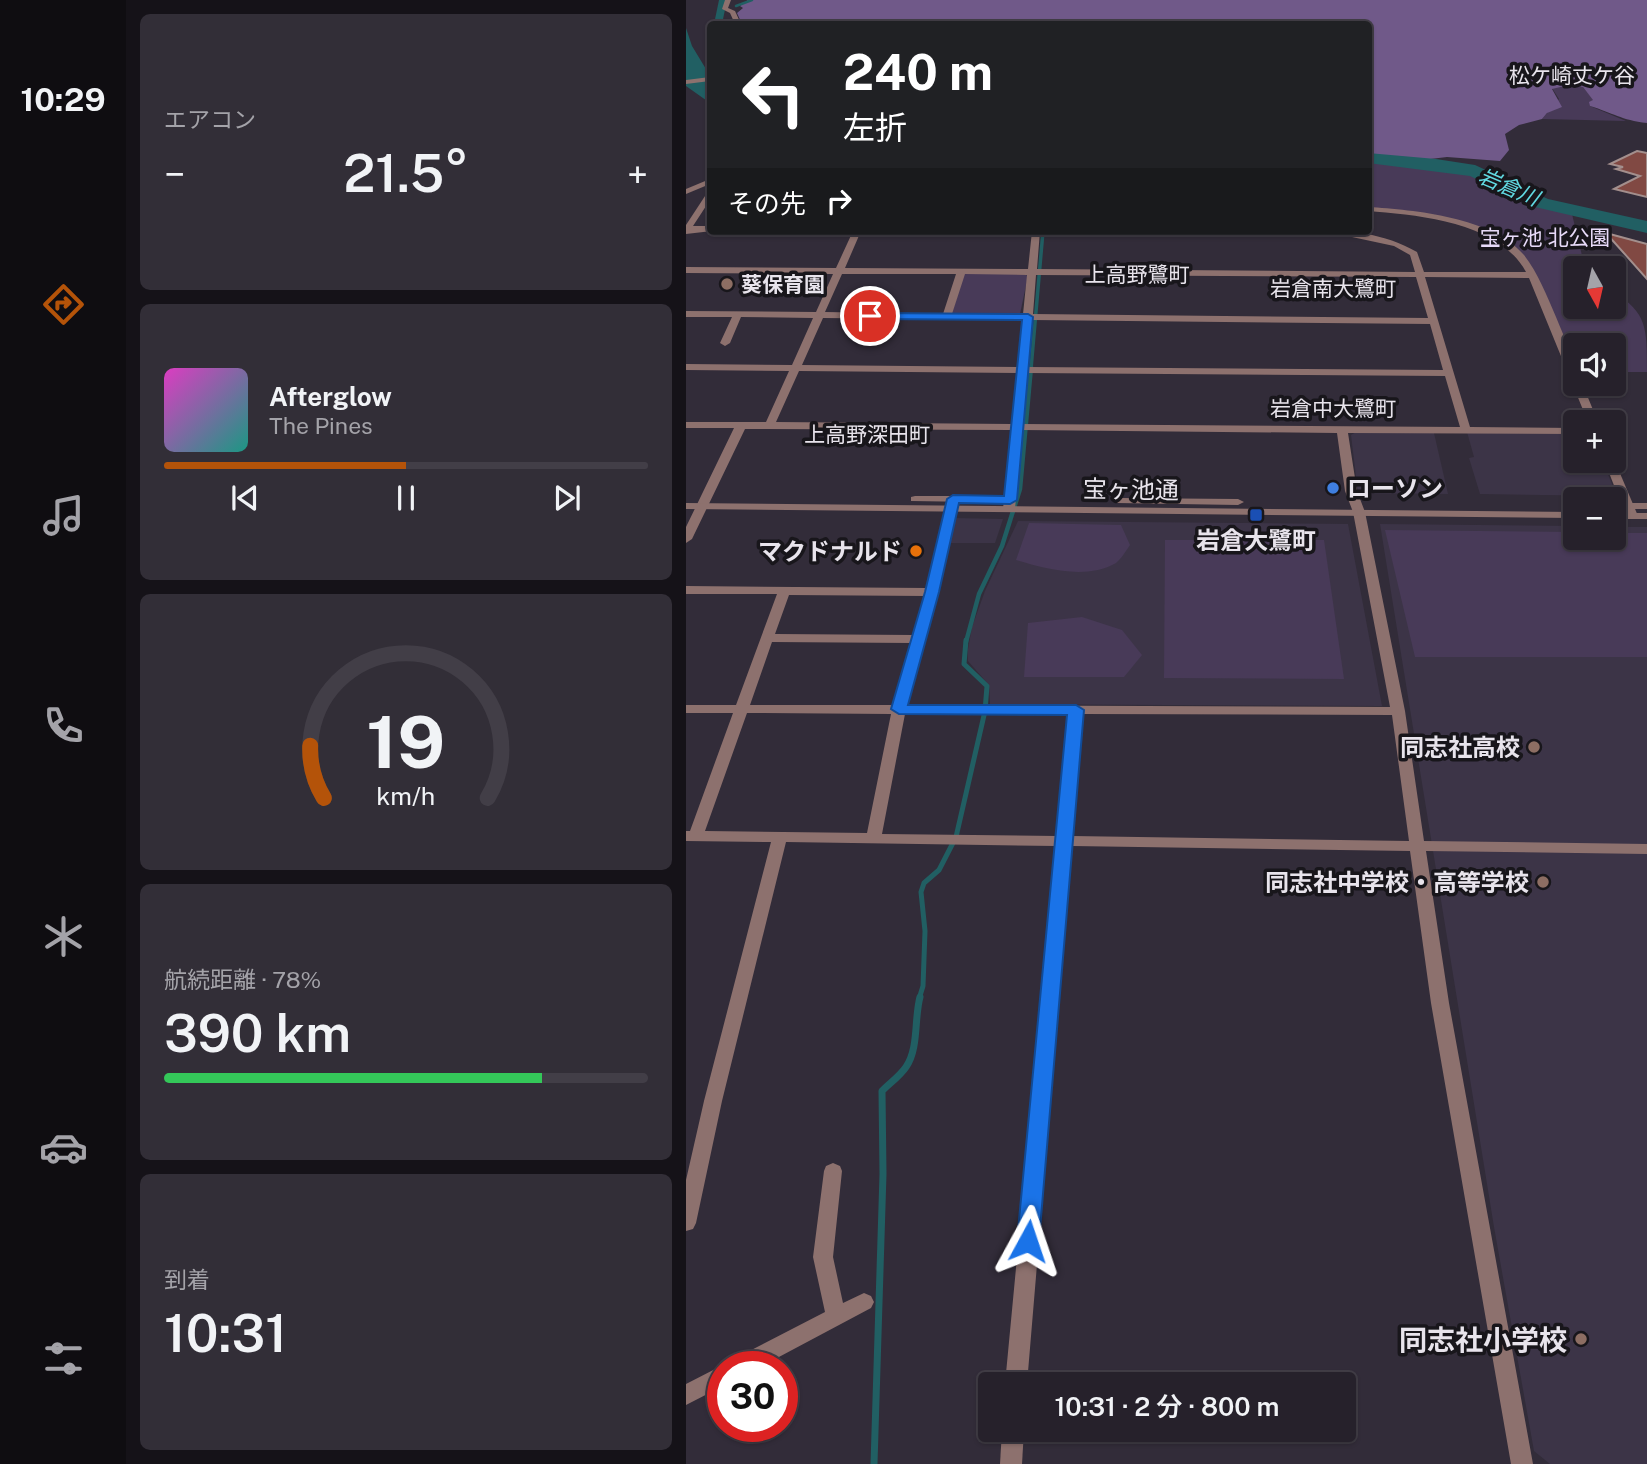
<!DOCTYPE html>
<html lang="ja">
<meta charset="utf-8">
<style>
body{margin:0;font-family:"Public Sans","Noto Sans JP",sans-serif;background:#322e37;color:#f1f3f6;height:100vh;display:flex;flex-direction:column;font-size:26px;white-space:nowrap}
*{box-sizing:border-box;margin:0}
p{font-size:23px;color:#a4a3a9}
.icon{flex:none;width:38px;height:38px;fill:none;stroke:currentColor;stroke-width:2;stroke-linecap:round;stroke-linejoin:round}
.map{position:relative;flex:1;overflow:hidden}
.details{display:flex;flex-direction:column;gap:14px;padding:14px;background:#151218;width:560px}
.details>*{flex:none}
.guide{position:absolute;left:21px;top:21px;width:665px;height:214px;border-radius:7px;box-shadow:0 2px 5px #0004,0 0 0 2px #423e47;background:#202124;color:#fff;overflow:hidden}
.needle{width:46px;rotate:172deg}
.fabs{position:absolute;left:877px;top:256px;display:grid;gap:14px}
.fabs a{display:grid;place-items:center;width:63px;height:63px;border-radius:7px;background:#26212b;box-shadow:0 2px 5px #0004,0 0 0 2px #423e47;font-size:35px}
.speed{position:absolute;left:21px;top:1351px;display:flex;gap:14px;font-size:35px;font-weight:700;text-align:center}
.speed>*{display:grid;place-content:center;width:91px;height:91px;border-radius:50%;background:#26212b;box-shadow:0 2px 5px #0004,0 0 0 2px #423e47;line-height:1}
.speed .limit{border:10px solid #d22;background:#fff;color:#111}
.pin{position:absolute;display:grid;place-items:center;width:60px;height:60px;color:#fff;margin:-30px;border:4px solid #fff;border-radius:50%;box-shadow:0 2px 7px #0007}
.me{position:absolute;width:77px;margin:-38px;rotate:5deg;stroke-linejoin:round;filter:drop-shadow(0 0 5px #0008)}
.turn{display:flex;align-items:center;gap:24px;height:147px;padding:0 21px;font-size:32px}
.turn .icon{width:91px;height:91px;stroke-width:2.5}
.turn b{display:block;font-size:49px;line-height:60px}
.then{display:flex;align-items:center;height:66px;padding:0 21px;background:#0003;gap:14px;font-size:26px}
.big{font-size:52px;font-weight:600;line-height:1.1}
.details .card{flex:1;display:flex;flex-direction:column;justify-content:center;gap:10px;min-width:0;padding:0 24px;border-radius:10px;background:#322e37}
.details .dial{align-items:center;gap:0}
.dial svg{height:182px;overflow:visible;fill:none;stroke:#423e47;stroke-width:7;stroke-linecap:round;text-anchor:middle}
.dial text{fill:#f1f3f6;stroke:none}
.song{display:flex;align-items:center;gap:21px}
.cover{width:84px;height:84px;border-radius:10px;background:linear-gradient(135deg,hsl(310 70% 55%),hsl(170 70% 35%))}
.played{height:7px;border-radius:4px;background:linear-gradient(90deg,#b45309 50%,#423e47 50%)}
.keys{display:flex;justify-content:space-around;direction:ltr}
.heat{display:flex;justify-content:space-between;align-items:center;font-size:38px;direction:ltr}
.charge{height:10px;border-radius:5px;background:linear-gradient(90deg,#34c759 78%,#423e47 0)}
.trip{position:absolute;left:292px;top:1372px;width:378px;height:70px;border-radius:7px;background:#26212b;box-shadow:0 2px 5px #0004,0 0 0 2px #423e47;font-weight:600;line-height:70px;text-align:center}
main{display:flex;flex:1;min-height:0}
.tab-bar{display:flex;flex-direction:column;width:126px;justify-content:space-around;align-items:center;background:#0f0d11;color:#a4a3a9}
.tab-bar .icon{width:49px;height:49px}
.tab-bar .current{color:#b45309}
.tab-bar b{font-size:32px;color:#f1f3f6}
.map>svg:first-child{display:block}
.built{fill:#3c3447}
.green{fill:#483a58}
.forest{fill:#705989}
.water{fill:#215f63}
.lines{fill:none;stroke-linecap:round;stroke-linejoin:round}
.stream-far4{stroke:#215f63;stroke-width:2.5}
.stream-far3{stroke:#215f63;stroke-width:3.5}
.stream-far2{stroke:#215f63;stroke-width:4.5}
.stream-far1{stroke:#215f63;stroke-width:5}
.stream{stroke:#215f63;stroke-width:7}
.canal{fill:#215f63;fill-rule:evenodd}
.river{fill:#215f63;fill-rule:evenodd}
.building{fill:#814943;stroke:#a38f8d;stroke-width:2}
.minor{fill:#8d716e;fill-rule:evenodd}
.tertiary{fill:#8d716e;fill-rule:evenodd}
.route{fill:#1a73e8;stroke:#114b97;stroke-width:2}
.education-dot{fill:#8d6e63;stroke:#18161b;stroke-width:2.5}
.shop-dot{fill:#3f7fe0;stroke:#18161b;stroke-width:2.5}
.transit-dot{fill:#1a4fb4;stroke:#18161b;stroke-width:2.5}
.food-dot{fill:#e8710a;stroke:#18161b;stroke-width:2.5}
.labels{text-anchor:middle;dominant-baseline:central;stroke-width:7;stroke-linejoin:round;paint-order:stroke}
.far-neighbourhood-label{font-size:21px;fill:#e8e4ec;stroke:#18161b}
.far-water-label{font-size:21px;font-style:italic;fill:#61d9e2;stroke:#18161b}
.far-park-label{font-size:21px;fill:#e7daf8;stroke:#18161b}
.far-poi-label{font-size:21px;font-weight:bold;fill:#e8e4ec;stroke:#18161b;text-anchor:start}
.poi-label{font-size:24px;font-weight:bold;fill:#e8e4ec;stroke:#18161b;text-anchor:end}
.street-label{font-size:24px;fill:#e8e4ec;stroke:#18161b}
.near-poi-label{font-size:28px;font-weight:bold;fill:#e8e4ec;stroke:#18161b;text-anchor:end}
</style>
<main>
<nav class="tab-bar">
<b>10:29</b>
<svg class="icon current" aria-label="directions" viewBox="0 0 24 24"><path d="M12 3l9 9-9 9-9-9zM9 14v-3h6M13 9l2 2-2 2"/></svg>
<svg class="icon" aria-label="music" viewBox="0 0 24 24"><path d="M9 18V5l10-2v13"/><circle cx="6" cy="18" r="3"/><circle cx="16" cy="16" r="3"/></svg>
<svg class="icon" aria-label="phone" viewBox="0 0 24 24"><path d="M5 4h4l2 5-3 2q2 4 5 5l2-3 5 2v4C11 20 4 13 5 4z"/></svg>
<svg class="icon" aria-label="climate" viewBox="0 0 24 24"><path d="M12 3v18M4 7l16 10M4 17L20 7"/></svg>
<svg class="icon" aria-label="car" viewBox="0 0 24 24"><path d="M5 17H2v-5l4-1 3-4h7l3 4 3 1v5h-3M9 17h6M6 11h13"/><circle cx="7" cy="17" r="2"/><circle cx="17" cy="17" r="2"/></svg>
<svg class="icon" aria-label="filters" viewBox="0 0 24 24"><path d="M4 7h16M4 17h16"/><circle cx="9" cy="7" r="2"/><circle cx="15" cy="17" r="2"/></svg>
</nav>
<section class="details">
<div class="card"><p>エアコン</p>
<div class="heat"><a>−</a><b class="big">21.5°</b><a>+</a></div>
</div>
<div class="card">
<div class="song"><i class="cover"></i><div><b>Afterglow</b><p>The Pines</p></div></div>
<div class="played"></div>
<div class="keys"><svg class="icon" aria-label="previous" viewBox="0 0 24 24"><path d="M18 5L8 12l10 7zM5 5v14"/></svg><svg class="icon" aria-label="pause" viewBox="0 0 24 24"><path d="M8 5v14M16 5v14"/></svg><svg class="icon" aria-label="next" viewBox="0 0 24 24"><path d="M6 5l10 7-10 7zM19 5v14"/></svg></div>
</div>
<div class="card dial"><svg viewBox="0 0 100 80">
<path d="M14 69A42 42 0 1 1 86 69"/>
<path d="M14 69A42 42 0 0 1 8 46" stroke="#b45309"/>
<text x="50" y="56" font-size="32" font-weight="700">19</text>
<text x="50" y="72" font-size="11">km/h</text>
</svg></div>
<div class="card"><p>航続距離 · 78%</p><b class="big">390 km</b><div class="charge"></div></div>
<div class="card"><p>到着</p><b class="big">10:31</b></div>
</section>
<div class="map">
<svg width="961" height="1464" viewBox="0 0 961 1464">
<rect width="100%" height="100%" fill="#322c39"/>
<g class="built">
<path d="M670,432L748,433L762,494L672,493L665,435Z"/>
<path d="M781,432L889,434V460H916L931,496L794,494L783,458L788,457Z"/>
<path d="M268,518L317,519L309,543H263Z"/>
<path d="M332,521L662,524L696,706L304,704L303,685L282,661V649L286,627L299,591Z"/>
<path d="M694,524L889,526V537H928V527H961V1464H864L848,1451L808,1227Z"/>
</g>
<g class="green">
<path d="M883,85L897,87L908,100L904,106L940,121L856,119L873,99L866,88Z"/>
<path d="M683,159L779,170L854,202L885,210L899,268H889V306H928V292C961,314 961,326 961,372H928V345H889V371H886L838,262L815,243L789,229L755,218L683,209Z"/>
<path d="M284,273H336L342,276L334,314L270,315L266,313L278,274Z"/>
<path d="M343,523L435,525L444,545C440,551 435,559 430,563C400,580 360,569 330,560Z"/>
<path d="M699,530L889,532V537H928V533H961V657H729Z"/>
<path d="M479,540H638L658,679L478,678Z"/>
<path d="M396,617L436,630L456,655L438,677H338L342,623Z"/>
</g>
<path class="forest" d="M62,0H961V123C935,120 927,113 904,106L903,102L907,100L897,87L883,85L866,89L876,107L861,113L856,119L833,125L819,134L823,150L814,161L761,157L736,160L686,157H682V24H56L51,13L57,8L54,6Z"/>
<path class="water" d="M0,28L6,46L23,74L24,103L0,86Z"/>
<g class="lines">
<path class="stream-far4" d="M50,6L66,0"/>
<path class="stream-far3" d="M345,369L357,231"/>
<path class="stream-far2" d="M280,642L293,594L316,546L334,489L345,367"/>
<path class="stream-far1" d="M233,999L237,986L239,931L235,892L238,883L253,870L270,837L299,711L301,686L278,664L280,640"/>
<path class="stream" d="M188,1464L197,1174L196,1091C204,1083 214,1076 220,1067C233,1048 228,1019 234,997"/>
<path class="canal" d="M33,0H41L36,24H28Z"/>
<path class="river" d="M682,153L750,159L789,165L862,199L961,221V233L849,207L784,176L682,163Z"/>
</g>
<g class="building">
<path d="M951,151L961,153V197L928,189L954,176L930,169L937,167L924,164Z"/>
<path d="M920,233L961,244V279Z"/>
</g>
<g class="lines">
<g class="minor">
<path d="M39,0H45L42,8L49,11L55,24H49L44,13L36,9Z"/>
<path d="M24,77V81L0,84V80Z"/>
<path d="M24,179V184L0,194V189Z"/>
<path d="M21,193H24V200L7,226H24L26,231L0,234V225Z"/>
<path d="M682,207C729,210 806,217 838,255C852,273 861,296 870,317C879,339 889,360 889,383H896L912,422H902L843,278L739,277L784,427L889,428V434L662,433L671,491L679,512L719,711L738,841L961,844V854L740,851L763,1003L847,1464H825L745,1003L724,851L386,846L341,1384H319L370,846L100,842L36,1101L10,1223L7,1229L0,1231V1180L18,1101L85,842L0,841V831H4L47,713H0V705H50L91,594H0V586L241,588L261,499L267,496L273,499L252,592L221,705L704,707L667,512L659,491L651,433L336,430L329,509L323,512L317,509L325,430L59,429L6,539L0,543V527L48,428H0V422H80L103,371L0,370V364L106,365L127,318L55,317L44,343L39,346L34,343L46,317H0V311L130,312L147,274L0,273V267L150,268L167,231H175L159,268L342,269L346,231H354L351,269L729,272L724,255L708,246L666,237L395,234L391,231C445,231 498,231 552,231C611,231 678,221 731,252L738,272H840C813,222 733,215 682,211ZM156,274H270L257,314L139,312ZM279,274L341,275L337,314H266ZM350,275L730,277L742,318L347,314ZM137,318L337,320L332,367L116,365ZM346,320L744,324L757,370L342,367ZM113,371L331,373L326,424L90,422ZM341,373L759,376L774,427L337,424ZM103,595L239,596L227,635L89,634ZM86,642L225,643L207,705H64ZM61,713L205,714L181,833L19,831ZM219,714H383L371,836L196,834ZM397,714L706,715L723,841L386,836Z"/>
<path d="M928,459L952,516L950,518L946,519L940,516L918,460Z"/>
<path d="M147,1163L154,1166L156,1171L147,1257L157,1303L178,1293L185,1296L188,1302L185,1308L74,1367H43L46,1360L139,1312L127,1257L138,1171L140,1166Z"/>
<path d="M37,1365L41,1367H37V1386L0,1405V1384Z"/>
<path d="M316,1430H338L336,1464H314Z"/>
</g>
<g class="tertiary">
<path d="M229,496H289L295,499L289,502L225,501V497Z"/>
<path d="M435,498L552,499L558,502L552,505L431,503V499Z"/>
<path d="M0,503L889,512V518L0,509Z"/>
<rect x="928" y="503" width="33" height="6"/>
<rect x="928" y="513" width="33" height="6"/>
</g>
</g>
<path class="route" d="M181,313L342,314L347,317L331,500L324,504L273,503L253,592L222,705H390L398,710L353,1241L350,1248L342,1251L334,1248L331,1241L381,715L213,714L205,709L239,592L261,499L267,495L318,496L336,320L184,319L179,316Z"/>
<g class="education-dot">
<circle cx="41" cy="284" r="7"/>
<circle cx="848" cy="747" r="7"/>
<circle cx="857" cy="882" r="7"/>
<circle cx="895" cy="1339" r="7"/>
</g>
<circle class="shop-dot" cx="647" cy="488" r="7"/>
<rect class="transit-dot" x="563" y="508" width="14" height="14" rx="3.5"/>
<circle class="food-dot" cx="230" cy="551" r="7"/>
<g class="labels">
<g class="far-neighbourhood-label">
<text x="886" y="75">松ケ崎丈ケ谷</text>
<text x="451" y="274">上高野鷺町</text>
<text x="647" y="288">岩倉南大鷺町</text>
<text x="647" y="408">岩倉中大鷺町</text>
<text x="181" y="434">上高野深田町</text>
</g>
<g class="far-water-label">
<text transform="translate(823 187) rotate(23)">岩倉川</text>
</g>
<g class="far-park-label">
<text x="859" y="237">宝ヶ池 北公園</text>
</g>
<g class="far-poi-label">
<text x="55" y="284">葵保育園</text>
</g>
<g class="poi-label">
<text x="661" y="488" text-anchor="start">ローソン</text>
<text x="570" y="540" text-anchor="middle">岩倉大鷺町</text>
<text x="216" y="551">マクドナルド</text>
<text x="834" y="747">同志社高校</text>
<text x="843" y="882">同志社中学校・高等学校</text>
</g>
<g class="street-label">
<text transform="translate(445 489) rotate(1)">宝ヶ池通</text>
</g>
<g class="near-poi-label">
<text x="881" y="1339">同志社小学校</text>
</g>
</g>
</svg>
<div class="fabs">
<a><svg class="needle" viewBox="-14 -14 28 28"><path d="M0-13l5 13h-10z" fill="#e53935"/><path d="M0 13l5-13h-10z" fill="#a4a3a9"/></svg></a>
<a><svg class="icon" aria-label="sound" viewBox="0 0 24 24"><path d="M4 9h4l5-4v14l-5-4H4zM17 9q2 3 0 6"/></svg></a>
<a>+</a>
<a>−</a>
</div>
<div class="speed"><div class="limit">30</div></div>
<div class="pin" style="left:184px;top:316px;background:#d93025"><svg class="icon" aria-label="arrive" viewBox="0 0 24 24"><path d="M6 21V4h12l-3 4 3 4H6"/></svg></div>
<svg class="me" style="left:342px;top:1241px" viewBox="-20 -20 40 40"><path d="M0-17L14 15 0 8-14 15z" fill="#1a73e8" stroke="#fff" stroke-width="4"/></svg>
<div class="trip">10:31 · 2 分 · 800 m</div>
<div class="guide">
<div class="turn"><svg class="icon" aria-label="left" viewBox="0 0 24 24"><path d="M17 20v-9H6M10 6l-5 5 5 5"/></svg><div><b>240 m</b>左折</div></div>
<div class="then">その先<svg class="icon" aria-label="right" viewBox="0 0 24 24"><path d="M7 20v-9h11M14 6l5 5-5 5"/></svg></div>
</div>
</div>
</main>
